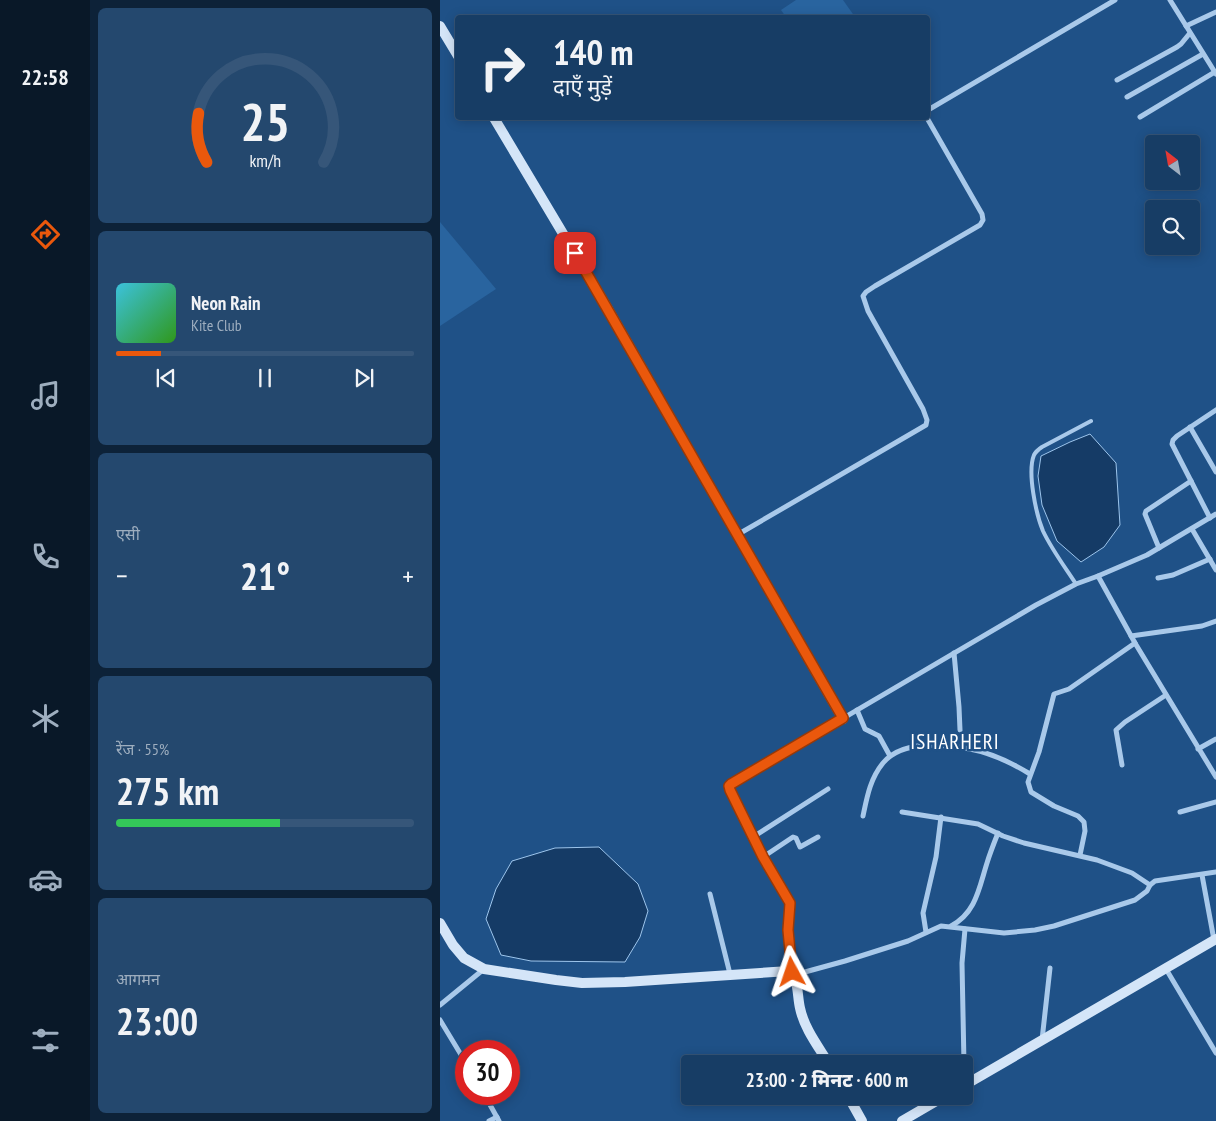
<!DOCTYPE html>
<html lang="hi">
<meta charset="utf-8">
<style>
body{margin:0;font-family:"PT Sans Narrow","Noto Sans Devanagari",sans-serif;background:#24486e;color:#f1f3f6;height:100vh;display:flex;flex-direction:column;font-size:19px;white-space:nowrap}
*{box-sizing:border-box;margin:0}
p{font-size:16px;color:#9eaebf}
.icon{flex:none;width:28px;height:28px;fill:none;stroke:currentColor;stroke-width:2;stroke-linecap:round;stroke-linejoin:round}
.map{position:relative;flex:1;overflow:hidden}
.panel{display:flex;flex-direction:column;gap:8px;padding:8px;background:#0d2238;width:350px}
.panel>*{flex:none}
.guide{position:absolute;left:15px;top:15px;width:475px;height:105px;border-radius:5px;box-shadow:0 2px 12px #0003,0 0 0 1px #365679;background:#173d65;color:#f1f3f6;overflow:hidden}
.needle{width:32px;rotate:329deg}
.fabs{position:absolute;left:705px;top:135px;display:grid;gap:10px}
.fabs a{display:grid;place-items:center;width:55px;height:55px;border-radius:5px;background:#173d65;box-shadow:0 2px 12px #0003,0 0 0 1px #365679;font-size:25px}
.speed{position:absolute;left:15px;top:1040px;display:flex;gap:10px;font-size:25px;font-weight:700;text-align:center}
.speed>*{display:grid;place-content:center;width:65px;height:65px;border-radius:50%;background:#173d65;box-shadow:0 2px 12px #0003,0 0 0 1px #365679;line-height:1}
.speed .limit{border:8px solid #d22;background:#fff;color:#111}
.pin{position:absolute;display:grid;place-items:center;width:42px;height:42px;color:#fff;margin:-21px;border-radius:10px;box-shadow:0 2px 8px #0006}
.me{position:absolute;width:55px;margin:-28px;rotate:355deg;stroke-linejoin:round;filter:drop-shadow(0 0 4px #0008)}
.turn{display:flex;align-items:center;gap:18px;height:105px;padding:0 15px;font-size:22px}
.turn .icon{width:65px;height:65px;stroke-width:2.5}
.turn b{display:block;font-size:35px;line-height:42px}
.big{font-size:38px;font-weight:800;line-height:1.1}
.panel .widget{flex:1;display:flex;flex-direction:column;justify-content:center;gap:8px;min-width:0;padding:0 18px;border-radius:8px;background:#24486e}
.panel .dial{align-items:center;gap:0}
.dial svg{height:130px;overflow:visible;fill:none;stroke:#365679;stroke-width:7;stroke-linecap:round;text-anchor:middle}
.dial text{fill:#f1f3f6;stroke:none}
.song{display:flex;align-items:center;gap:15px}
.cover{width:60px;height:60px;border-radius:8px;background:linear-gradient(135deg,hsl(190 70% 55%),hsl(110 70% 35%))}
.played{height:5px;border-radius:2px;background:linear-gradient(90deg,#ea580c 15%,#365679 15%)}
.keys{display:flex;justify-content:space-around;direction:ltr}
.heat{display:flex;justify-content:space-between;align-items:center;font-size:28px;direction:ltr}
.charge{height:8px;border-radius:4px;background:linear-gradient(90deg,#34c759 55%,#365679 0)}
.trip{position:absolute;left:241px;top:1055px;width:292px;height:50px;border-radius:5px;background:#173d65;box-shadow:0 2px 12px #0003,0 0 0 1px #365679;font-weight:800;line-height:50px;text-align:center}
main{display:flex;flex:1;min-height:0}
.dock{display:flex;flex-direction:column;width:90px;justify-content:space-around;align-items:center;background:#091828;color:#9eaebf}
.dock .icon{width:35px;height:35px}
.dock .current{color:#ea580c}
.dock b{font-size:22px;color:#f1f3f6}
.map>svg:first-child{display:block}
.green{fill:#29649f}
.water{fill:#153b66;stroke:#9dc5ec}
.lines{fill:none;stroke-linecap:round;stroke-linejoin:round}
.lane{stroke:#a9c9ea;stroke-width:4}
.street{stroke:#a9c9ea;stroke-width:5}
.secondary{stroke:#d4e5f8;stroke-width:10}
.route-casing{stroke:#983908;stroke-width:12}
.route{stroke:#ea580c;stroke-width:9}
.labels{text-anchor:middle;dominant-baseline:central;stroke-width:5;stroke-linejoin:round;paint-order:stroke}
.quarter-label{font-size:21px;letter-spacing:1px;fill:#fff;stroke:#1f5187}
</style>
<main>
<nav class="dock">
<b>22:58</b>
<svg class="icon current" aria-label="directions" viewBox="0 0 24 24"><path d="M12 3l9 9-9 9-9-9zM9 14v-3h6M13 9l2 2-2 2"/></svg>
<svg class="icon" aria-label="music" viewBox="0 0 24 24"><path d="M9 18V5l10-2v13"/><circle cx="6" cy="18" r="3"/><circle cx="16" cy="16" r="3"/></svg>
<svg class="icon" aria-label="phone" viewBox="0 0 24 24"><path d="M5 4h4l2 5-3 2q2 4 5 5l2-3 5 2v4C11 20 4 13 5 4z"/></svg>
<svg class="icon" aria-label="climate" viewBox="0 0 24 24"><path d="M12 3v18M4 7l16 10M4 17L20 7"/></svg>
<svg class="icon" aria-label="car" viewBox="0 0 24 24"><path d="M5 17H2v-5l4-1 3-4h7l3 4 3 1v5h-3M9 17h6M6 11h13"/><circle cx="7" cy="17" r="2"/><circle cx="17" cy="17" r="2"/></svg>
<svg class="icon" aria-label="filters" viewBox="0 0 24 24"><path d="M4 7h16M4 17h16"/><circle cx="9" cy="7" r="2"/><circle cx="15" cy="17" r="2"/></svg>
</nav>
<section class="panel">
<div class="widget dial"><svg viewBox="0 0 100 80">
<path d="M14 69A42 42 0 1 1 86 69"/>
<path d="M14 69A42 42 0 0 1 9 39" stroke="#ea580c"/>
<text x="50" y="56" font-size="32" font-weight="700">25</text>
<text x="50" y="72" font-size="11">km/h</text>
</svg></div>
<div class="widget">
<div class="song"><i class="cover"></i><div><b>Neon Rain</b><p>Kite Club</p></div></div>
<div class="played"></div>
<div class="keys"><svg class="icon" aria-label="previous" viewBox="0 0 24 24"><path d="M18 5L8 12l10 7zM5 5v14"/></svg><svg class="icon" aria-label="pause" viewBox="0 0 24 24"><path d="M8 5v14M16 5v14"/></svg><svg class="icon" aria-label="next" viewBox="0 0 24 24"><path d="M6 5l10 7-10 7zM19 5v14"/></svg></div>
</div>
<div class="widget"><p>एसी</p>
<div class="heat"><a>−</a><b class="big">21°</b><a>+</a></div>
</div>
<div class="widget"><p>रेंज · 55%</p><b class="big">275 km</b><div class="charge"></div></div>
<div class="widget"><p>आगमन</p><b class="big">23:00</b></div>
</section>
<div class="map">
<svg width="776" height="1121" viewBox="0 0 776 1121">
<rect width="100%" height="100%" fill="#1f5187"/>
<g class="green">
<path d="M356,0H403L415,17H346L341,10Z"/>
<path d="M0,222L56,289L0,326Z"/>
</g>
<g class="water">
<path d="M650,434L676,463L680,525L664,547L641,562L617,541L602,505L598,476L601,456L630,442Z"/>
<path d="M159,847L198,884L208,911L200,937L185,962L91,961L61,955L46,919L56,889L72,861L115,848Z"/>
</g>
<g class="lines">
<path class="lane" d="M636,584C625,567 612,550 603,531C596,514 587,472 594,455C596,451 599,449 602,447L651,421"/>
<g class="street">
<path d="M730,0L776,74"/>
<path d="M746,26L776,12"/>
<path d="M677,80L737,47L741,44L750,33"/>
<path d="M687,97L763,54"/>
<path d="M488,110L675,0"/>
<path d="M700,117L775,72"/>
<path d="M750,427L776,472"/>
<path d="M770,518L732,444L733,440L737,436L776,410"/>
<path d="M752,529L776,570"/>
<path d="M297,535L486,425L487,420L483,409L428,311L423,296L426,292L435,286L540,225L543,220L542,214L487,118"/>
<path d="M719,548L705,514L706,511L751,481"/>
<path d="M658,576L707,555L776,514"/>
<path d="M718,578L733,575L770,559"/>
<path d="M691,636L762,626L776,621"/>
<path d="M514,653L519,707L520,730"/>
<path d="M417,710L425,729L439,736L450,756"/>
<path d="M758,749L776,739"/>
<path d="M682,765L676,730L685,722L726,695"/>
<path d="M462,812L538,824L563,836L584,843L657,860L692,873L710,885"/>
<path d="M740,812L776,802"/>
<path d="M423,816C427,797 430,779 443,763C462,740 504,744 530,749C551,753 572,763 590,774"/>
<path d="M313,837L388,789"/>
<path d="M640,855L645,831L644,822L638,816L614,806L591,792L588,782L599,752L614,694L629,689L695,643"/>
<path d="M323,857L353,837L356,838L360,847L378,837"/>
<path d="M762,875L774,940"/>
<path d="M270,894L290,974"/>
<path d="M511,926C536,913 539,888 547,863C550,853 554,843 558,833"/>
<path d="M486,932L483,913L496,857L501,817"/>
<path d="M726,969L776,1053"/>
<path d="M352,972L348,931L349,903L323,857L289,790V787L291,784L596,605L636,584L658,576L695,643L776,777"/>
<path d="M354,975L405,961L468,941L501,926L564,933L595,930L614,926L695,900L707,891L710,885L715,881L776,872"/>
<path d="M0,1005L44,969"/>
<path d="M0,1020L26,1063"/>
<path d="M602,1040L610,968"/>
<path d="M524,1064L522,963L525,929"/>
<path d="M44,1094L59,1121"/>
<path d="M49,1121L57,1117"/>
</g>
<g class="secondary">
<path d="M0,26L18,56"/>
<path d="M54,118L165,304L403,719"/>
<path d="M0,923L13,945L24,958L44,969L116,980L142,983L185,982L349,971C359,978 357,996 360,1008C364,1028 378,1046 389,1064"/>
<path d="M525,1085L776,939"/>
<path d="M408,1096L422,1121"/>
<path d="M462,1121L505,1096"/>
</g>
</g>
<g class="lines">
<g class="route-casing">
<path id="route" d="M135,253L403,718L291,784L289,786L290,790L323,857L350,903L348,930L352,972"/>
</g>
<use href="#route" class="route"/>
</g>
<g class="labels">
<g class="quarter-label">
<text x="515" y="741">ISHARHERI</text>
</g>
</g>
</svg>
<div class="fabs">
<a><svg class="needle" viewBox="-14 -14 28 28"><path d="M0-13l5 13h-10z" fill="#e53935"/><path d="M0 13l5-13h-10z" fill="#9eaebf"/></svg></a>
<a><svg class="icon" aria-label="search" viewBox="0 0 24 24"><circle cx="10" cy="10" r="6"/><path d="M15 15l6 6"/></svg></a>
</div>
<div class="speed"><div class="limit">30</div></div>
<div class="pin" style="left:135px;top:253px;background:#d93025"><svg class="icon" aria-label="arrive" viewBox="0 0 24 24"><path d="M6 21V4h12l-3 4 3 4H6"/></svg></div>
<svg class="me" style="left:352px;top:972px" viewBox="-20 -20 40 40"><path d="M0-17L14 15 0 8-14 15z" fill="#ea580c" stroke="#fff" stroke-width="4"/></svg>
<div class="trip">23:00 · 2 मिनट · 600 m</div>
<div class="guide">
<div class="turn"><svg class="icon" aria-label="right" viewBox="0 0 24 24"><path d="M7 20v-9h11M14 6l5 5-5 5"/></svg><div><b>140 m</b>दाएँ मुड़ें</div></div>
</div>
</div>
</main>
